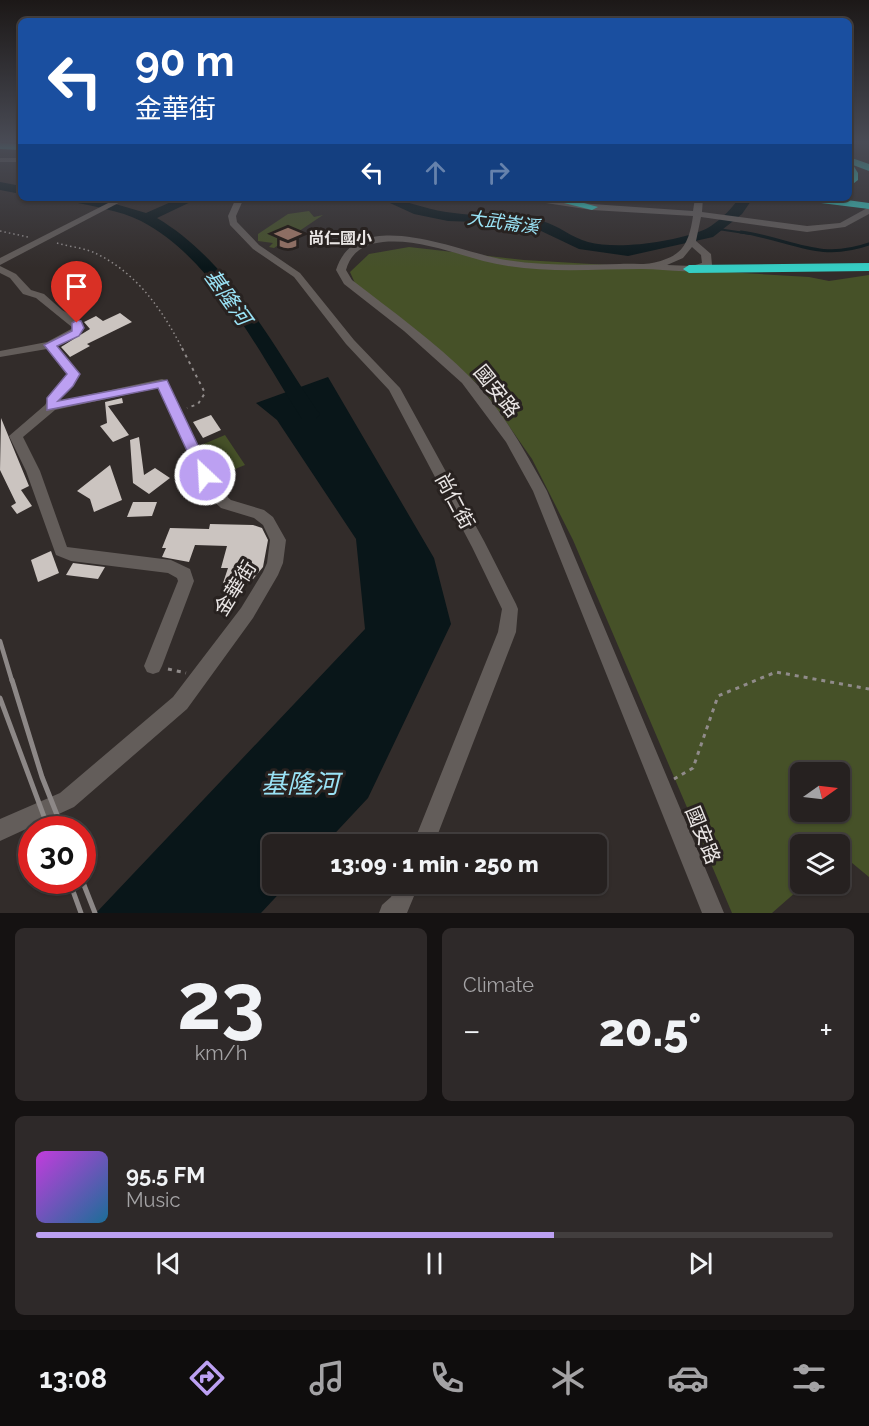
<!DOCTYPE html>
<meta charset="utf-8">
<style>
body{margin:0;font-family:Raleway,"Noto Sans TC",sans-serif;background:#2e2929;color:#f1f3f6;height:100vh;display:flex;flex-direction:column;font-size:22px;white-space:nowrap}
*{box-sizing:border-box;margin:0}
p{font-size:20px;color:#a4a3a5}
.icon{flex:none;width:33px;height:33px;fill:none;stroke:currentColor;stroke-width:2;stroke-linecap:round;stroke-linejoin:round}
.map{position:relative;height:913px;overflow:hidden}
.details{display:flex;flex-direction:column;gap:15px;padding:15px;background:#151212;flex:1}
.details>*{flex:none}
.hud{position:absolute;left:18px;top:18px;width:834px;height:183px;border-radius:9px;box-shadow:0 2px 4px #0004,0 0 0 2px #423e3e;background:#1a4fa0;color:#fff;overflow:hidden}
.needle{width:39px;rotate:76deg}
.controls{position:absolute;left:790px;top:762px;display:grid;gap:12px}
.controls a{display:grid;place-items:center;width:60px;height:60px;border-radius:9px;background:#262120;box-shadow:0 2px 4px #0004,0 0 0 2px #423e3e;font-size:30px}
.speed{position:absolute;left:18px;top:816px;display:flex;gap:12px;font-size:30px;font-weight:700;text-align:center}
.speed>*{display:grid;place-content:center;width:78px;height:78px;border-radius:50%;background:#262120;box-shadow:0 2px 4px #0004,0 0 0 2px #423e3e;line-height:1}
.speed .limit{border:9px solid #d22;background:#fff;color:#111}
.pin{position:absolute;display:grid;place-items:center;width:51px;height:51px;color:#fff;margin:-62px -26px;border-radius:50% 50% 50% 0;rotate:-45deg;box-shadow:0 0 6px #0007}
.pin .icon{rotate:45deg}
.me{position:absolute;width:66px;margin:-33px;rotate:335deg;stroke-linejoin:round;filter:drop-shadow(0 0 4px #0008)}
.turn{display:flex;align-items:center;gap:21px;height:126px;padding:0 18px;font-size:27px}
.turn .icon{width:78px;height:78px;stroke-width:2.5}
.turn b{display:block;font-size:42px;line-height:51px}
.lanes{display:flex;align-items:center;height:57px;padding:0 18px;background:#0003;justify-content:center;gap:30px;direction:ltr}
.lanes .off{opacity:.35}
.big{font-size:45px;font-weight:800;line-height:1.1}
.details .card{flex:1;display:flex;flex-direction:column;justify-content:center;gap:9px;min-width:0;padding:0 21px;border-radius:9px;background:#2e2929}
.details .dial{align-items:center;gap:0}
.dial b{font-size:78px;line-height:1}
.song{display:flex;align-items:center;gap:18px}
.cover{width:72px;height:72px;border-radius:9px;background:linear-gradient(135deg,hsl(290 70% 55%),hsl(200 70% 35%))}
.played{height:6px;border-radius:3px;background:linear-gradient(90deg,#bca0f2 65%,#423e3e 65%)}
.keys{display:flex;justify-content:space-around;direction:ltr}
.heat{display:flex;justify-content:space-between;align-items:center;font-size:33px;direction:ltr}
.details .tiles{flex:1;display:grid;gap:15px;grid-template-columns:1fr 1fr}
.card:last-child{grid-column:span 2}
.trip{position:absolute;left:262px;top:834px;width:345px;height:60px;border-radius:9px;background:#262120;box-shadow:0 2px 4px #0004,0 0 0 2px #423e3e;font-weight:800;line-height:60px;text-align:center}
.menu{display:flex;height:96px;justify-content:space-around;align-items:center;background:#0f0d0d;color:#a4a3a5}
.menu .icon{width:42px;height:42px}
.menu .on{color:#bca0f2}
.menu b{font-size:27px;color:#f1f3f6}
.map>svg:first-child{display:block}
.green{fill:#465128;fill-rule:evenodd}
.water{fill:#091619}
.lines{fill:none;stroke-linecap:round;stroke-linejoin:round}
.stream-far1{stroke:#091619;stroke-width:2}
.stream{stroke:#091619;stroke-width:3}
.river{fill:#091619;fill-rule:evenodd}
.building{fill:#cbc4c0}
.path-far2{stroke:#908b8a;stroke-width:1.5;stroke-dasharray:1.5 3;stroke-linecap:butt}
.path-far1{stroke:#908b8a;stroke-width:2;stroke-dasharray:3 4.5;stroke-linecap:butt}
.path{stroke:#908b8a;stroke-width:3;stroke-dasharray:4 5;stroke-linecap:butt}
.minor{fill:#635d5a;fill-rule:evenodd}
.highway{fill:#35cdc3;fill-rule:evenodd}
.rail-far1{stroke:#8d8887;stroke-width:4.5}
.rail{stroke:#8d8887;stroke-width:5}
.route{fill:#bca0f2;stroke:#7a689d;stroke-width:1.5}
.labels{text-anchor:middle;dominant-baseline:central;stroke-width:6;stroke-linejoin:round;paint-order:stroke}
.far-poi-label{font-size:16px;font-weight:bold;fill:#eae6e5;stroke:#282220;text-anchor:start}
.far-water-label{font-size:18px;font-style:italic;fill:#9ae3f6;stroke:#282220}
.street-label{font-size:20px;fill:#eae6e5;stroke:#282220}
.water-label{font-size:21px;font-style:italic;fill:#9ae3f6;stroke:#282220}
.near-water-label{font-size:26px;font-style:italic;fill:#9ae3f6;stroke:#282220}
</style>
<div class="map">
<svg width="869" height="913" viewBox="0 0 869 913">
<rect width="100%" height="100%" fill="#322c2a"/>
<g class="green">
<path d="M309,211L314,217L323,215L274,248L269,247L273,243L258,241V234L288,214Z"/>
<path d="M409,247L524,260L809,277L829,281L869,275V877L840,853V844H801V884H805L772,913H732L573,540L532,459L481,386L358,290L350,272L369,254ZM801,772H840V812H801Z"/>
<path d="M225,435L245,465L218,476L199,446Z"/>
</g>
<path class="water" d="M328,377L434,558L451,624L368,798L325,844H273V884H288L261,913H96L365,629L356,539L277,420L256,403Z"/>
<g class="lines">
<path class="stream-far1" d="M718,229L751,234"/>
<path class="stream" d="M741,232C791,239 818,262 869,244"/>
<g class="river">
<path d="M0,182L21,186V194L0,190Z"/>
<path d="M68,198H95L146,213L180,198H199L157,218C229,261 271,342 316,409L320,414L316,419H302C259,353 213,258 141,221C119,210 94,207 70,201Z"/>
<path d="M379,198C403,198 423,209 446,212C478,217 509,215 542,221C558,225 572,238 588,242C618,250 672,242 701,231C715,226 731,210 739,198H753L742,214L713,237L628,256L579,249L539,230L504,223L448,221L414,214Z"/>
</g>
</g>
<g class="building">
<path d="M120,313L132,322L87,344L90,346L70,357L61,347L90,329L84,322L96,316L103,321Z"/>
<path d="M122,398L123,403L108,406L129,435L113,442L100,426L107,423L105,402Z"/>
<path d="M211,415L221,430L203,438L193,422Z"/>
<path d="M1,418L29,486L21,490L32,506L17,514L11,506L16,503L0,470Z"/>
<path d="M139,437L144,475L155,468L170,478L149,494L133,483L130,440Z"/>
<path d="M110,465L122,500L94,512L90,499L77,491Z"/>
<path d="M133,502H157L152,516L127,517Z"/>
<path d="M210,524L253,525L262,528L268,540L263,567L249,584L223,583L228,568H221L227,546L195,545L189,562L162,557L166,548H162L170,528L209,529Z"/>
<path d="M51,551L59,573L38,582L31,560Z"/>
<path d="M73,563L105,567L98,579L66,575Z"/>
</g>
<g class="lines">
<g class="path-far2">
<path d="M0,231L28,237"/>
<path d="M57,243C70,247 86,248 97,254C138,274 163,311 183,350"/>
</g>
<path class="path-far1" d="M182,348L205,393L198,404L187,408"/>
<g class="path">
<path d="M168,669L186,673"/>
<path d="M674,779L693,768L718,696L776,672L869,689"/>
</g>
<g class="minor">
<rect x="0" y="158" width="21" height="4"/>
<path d="M118,198H128L0,265V258Z"/>
<path d="M236,198H244L236,216L237,222L259,245L300,273L354,340L400,388L484,541L516,604L518,609L516,632L434,844H413L498,632L502,609L472,547L389,390L346,344L294,277L253,249L230,225L228,216Z"/>
<path d="M522,198H544L592,204L693,211L695,198H703L702,212L807,226L840,223L869,207V214L845,227L807,232L701,217L696,241L711,254L712,265L692,271C675,272 658,269 641,269C597,269 553,273 508,266C466,260 426,238 383,242C364,244 351,252 346,270L352,280C392,311 434,341 470,377C502,409 525,451 547,491L724,913H702L533,491L506,442L462,383L404,331L344,284L336,270C357,203 460,253 506,260C543,266 582,265 620,264C630,263 642,265 652,263C659,262 671,258 677,253C688,245 691,229 693,216L592,210L526,200ZM692,247L701,255L702,263L692,266L667,265L683,258Z"/>
<path d="M0,266L16,274L31,290L44,294L62,310L81,321L84,328L79,335L57,346L80,374L59,401L162,379L166,380L218,489L231,500L264,510L273,517L286,540L283,563L278,575L253,618L187,709L74,807L0,841V819L60,793L173,697L241,608L263,572L267,563L270,540L263,525L254,518L221,508L208,496L158,388L55,410L23,437L40,471L67,547L171,560L190,569L194,581L162,666L159,672L153,674L147,672L144,666L178,581L177,578L168,573L71,561L56,555L26,471L9,436L45,405L51,394L68,374L47,349L0,357V351L47,342L73,328L36,298L23,294L10,278L0,273Z"/>
<path d="M397,884H419L407,913H379L382,905L391,897Z"/>
</g>
<g class="highway">
<path d="M0,143L21,144V150L0,149Z"/>
<path d="M849,157L869,164V171L853,165L858,173V180L849,187V164L851,165Z"/>
<path d="M544,198H566L598,207L592,210Z"/>
<path d="M799,198H832L869,203V209L805,201Z"/>
<path d="M869,263V271L689,273L683,269L689,265Z"/>
</g>
<path class="rail-far1" d="M0,641L12,681"/>
<g class="rail">
<path d="M12,680L42,777L63,830"/>
<path d="M0,698L49,830"/>
<path d="M69,880L81,913"/>
<path d="M82,880L95,913"/>
</g>
</g>
<linearGradient id="sky" x2="0" y2="1"><stop stop-color="#1c1817"/><stop offset="0.53" stop-color="#494b55"/><stop offset="1" stop-color="#494b55" stop-opacity="0"/></linearGradient>
<rect width="869" height="268" fill="url(#sky)"/>
<path class="route" d="M77,320L81,321L84,328L79,336L57,346L80,374L73,386L58,401L167,380L212,475L210,479H200L158,388L47,410V398L67,374L44,345L72,331V323Z"/>
<defs>
<g id="school-bare" transform="scale(2.07)"><path d="M0-5L7-2L0 1L-7-2ZM-4 1L0 2.5L4 1V4Q0 6-4 4Z" fill="#8d6e63" stroke="#282220" stroke-width="2.5" paint-order="stroke"/></g>
</defs>
<g fill-rule="evenodd">
<use href="#school-bare" x="288" y="238"/>
</g>
<g class="labels">
<g class="far-poi-label">
<text x="308" y="238">尚仁國小</text>
</g>
<g class="far-water-label">
<text transform="translate(503 222) rotate(8)">大武崙溪</text>
</g>
<g class="street-label">
<text transform="translate(497 391) rotate(51)">國安路</text>
<text transform="translate(455 501) rotate(62)">尚仁街</text>
<text transform="translate(235 588) rotate(-58)">金華街</text>
<text transform="translate(703 835) rotate(68)">國安路</text>
</g>
<g class="water-label">
<text transform="translate(228 297) rotate(54)">基隆河</text>
</g>
<g class="near-water-label">
<text x="300" y="784">基隆河</text>
</g>
</g>
</svg>
<div class="controls">
<a><svg class="needle" viewBox="-14 -14 28 28"><path d="M0-13l5 13h-10z" fill="#e53935"/><path d="M0 13l5-13h-10z" fill="#a4a3a5"/></svg></a>
<a><svg class="icon" aria-label="layers" viewBox="0 0 24 24"><path d="M12 4l9 5-9 5-9-5zM3 14l9 5 9-5"/></svg></a>
</div>
<div class="speed"><div class="limit">30</div></div>
<div class="pin" style="left:77px;top:323px;background:#d93025"><svg class="icon" aria-label="arrive" viewBox="0 0 24 24"><path d="M6 21V4h12l-3 4 3 4H6"/></svg></div>
<svg class="me" style="left:205px;top:475px" viewBox="-20 -20 40 40"><circle r="17" fill="#bca0f2" stroke="#fff" stroke-width="3"/><path d="M0-11L8 9 0 5-8 9z" fill="#fff"/></svg>
<div class="trip">13:09 · 1 min · 250 m</div>
<div class="hud">
<div class="turn"><svg class="icon" aria-label="left" viewBox="0 0 24 24"><path d="M17 20v-9H6M10 6l-5 5 5 5"/></svg><div><b>90 m</b>金華街</div></div>
<div class="lanes"><svg class="icon" aria-label="left" viewBox="0 0 24 24"><path d="M17 20v-9H6M10 6l-5 5 5 5"/></svg><svg class="icon off" aria-label="ahead" viewBox="0 0 24 24"><path d="M12 20V5M6 11l6-6 6 6"/></svg><svg class="icon off" aria-label="right" viewBox="0 0 24 24"><path d="M7 20v-9h11M14 6l5 5-5 5"/></svg></div>
</div>
</div>
<section class="details">
<div class="tiles">
<div class="card dial"><b>23</b><p>km/h</p></div>
<div class="card"><p>Climate</p>
<div class="heat"><a>−</a><b class="big">20.5°</b><a>+</a></div>
</div>
<div class="card">
<div class="song"><i class="cover"></i><div><b>95.5 FM</b><p>Music</p></div></div>
<div class="played"></div>
<div class="keys"><svg class="icon" aria-label="previous" viewBox="0 0 24 24"><path d="M18 5L8 12l10 7zM5 5v14"/></svg><svg class="icon" aria-label="pause" viewBox="0 0 24 24"><path d="M8 5v14M16 5v14"/></svg><svg class="icon" aria-label="next" viewBox="0 0 24 24"><path d="M6 5l10 7-10 7zM19 5v14"/></svg></div>
</div>
</div>
</section>
<nav class="menu">
<b>13:08</b>
<svg class="icon on" aria-label="directions" viewBox="0 0 24 24"><path d="M12 3l9 9-9 9-9-9zM9 14v-3h6M13 9l2 2-2 2"/></svg>
<svg class="icon" aria-label="music" viewBox="0 0 24 24"><path d="M9 18V5l10-2v13"/><circle cx="6" cy="18" r="3"/><circle cx="16" cy="16" r="3"/></svg>
<svg class="icon" aria-label="phone" viewBox="0 0 24 24"><path d="M5 4h4l2 5-3 2q2 4 5 5l2-3 5 2v4C11 20 4 13 5 4z"/></svg>
<svg class="icon" aria-label="climate" viewBox="0 0 24 24"><path d="M12 3v18M4 7l16 10M4 17L20 7"/></svg>
<svg class="icon" aria-label="car" viewBox="0 0 24 24"><path d="M5 17H2v-5l4-1 3-4h7l3 4 3 1v5h-3M9 17h6M6 11h13"/><circle cx="7" cy="17" r="2"/><circle cx="17" cy="17" r="2"/></svg>
<svg class="icon" aria-label="filters" viewBox="0 0 24 24"><path d="M4 7h16M4 17h16"/><circle cx="9" cy="7" r="2"/><circle cx="15" cy="17" r="2"/></svg>
</nav>
